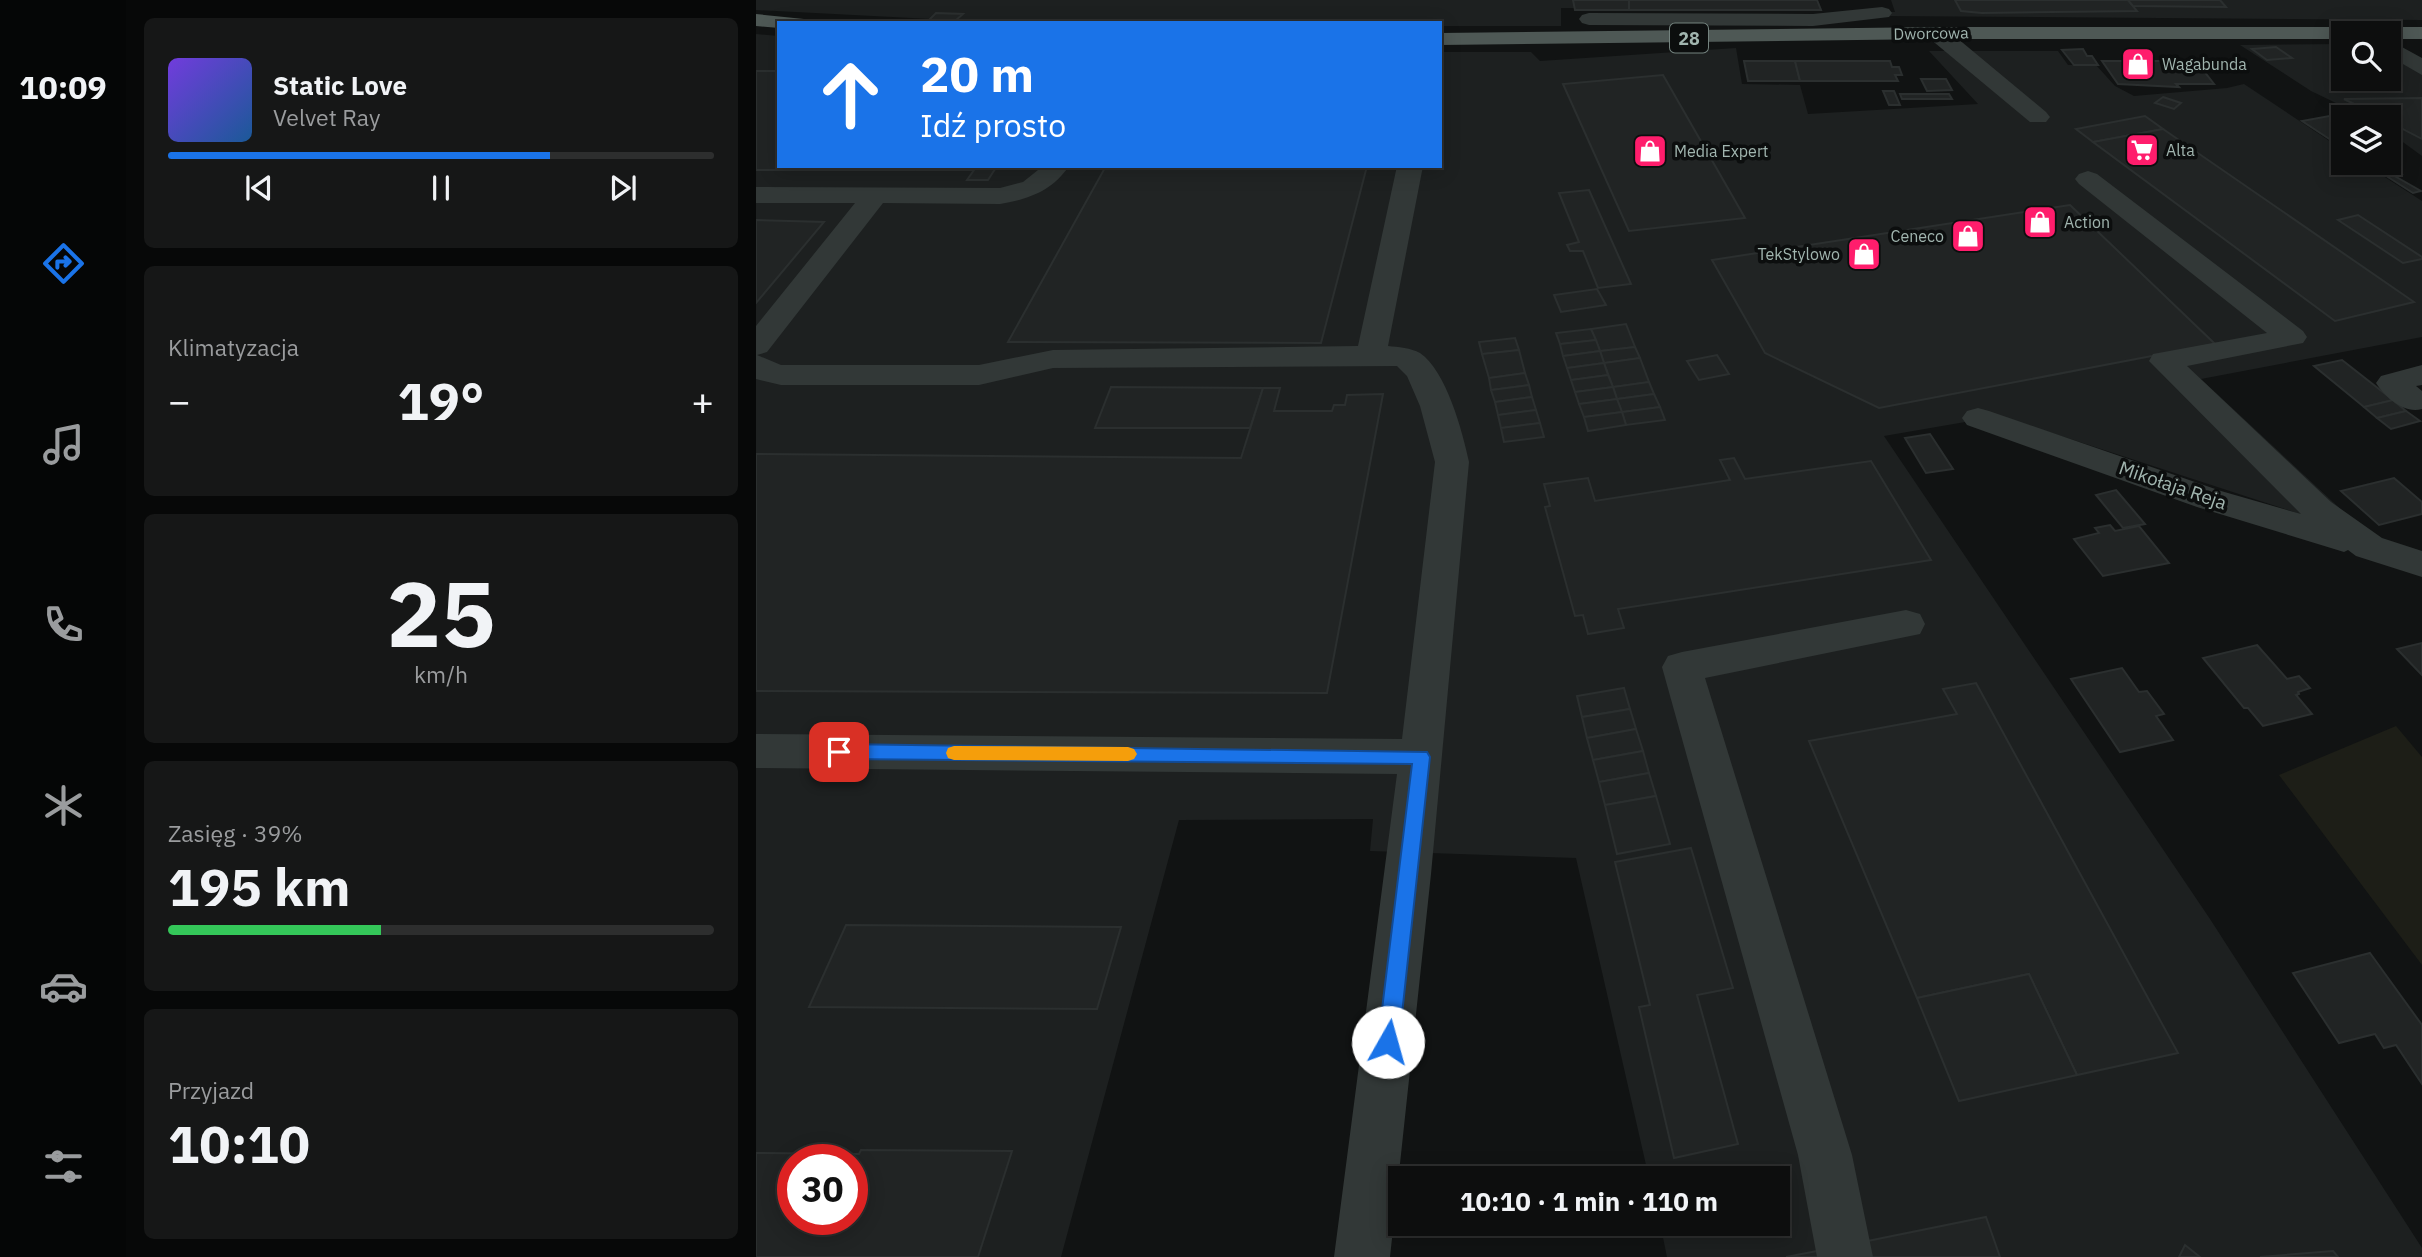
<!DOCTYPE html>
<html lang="pl">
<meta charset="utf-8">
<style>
body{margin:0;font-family:"IBM Plex Sans",sans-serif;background:#161717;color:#f1f3f6;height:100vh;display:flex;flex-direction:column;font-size:26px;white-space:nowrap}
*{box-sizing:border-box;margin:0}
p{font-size:23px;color:#9a9c9e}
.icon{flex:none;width:38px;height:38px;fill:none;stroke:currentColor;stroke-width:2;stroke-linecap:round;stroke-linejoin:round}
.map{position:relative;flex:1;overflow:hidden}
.details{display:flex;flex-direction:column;gap:18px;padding:18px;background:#070808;width:630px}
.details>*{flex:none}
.banner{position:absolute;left:21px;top:21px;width:665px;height:147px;border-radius:0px;box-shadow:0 4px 18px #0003,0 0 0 2px #2d2e2e;background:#1a73e8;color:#fff;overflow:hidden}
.tools{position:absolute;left:1575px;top:21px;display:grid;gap:14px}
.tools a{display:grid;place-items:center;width:70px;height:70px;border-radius:0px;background:#0d0e0e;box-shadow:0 4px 18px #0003,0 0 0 2px #2d2e2e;font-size:35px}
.speed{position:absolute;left:21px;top:1144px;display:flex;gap:14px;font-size:35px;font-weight:700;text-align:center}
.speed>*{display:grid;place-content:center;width:91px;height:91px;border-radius:50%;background:#0d0e0e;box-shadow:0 4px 18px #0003,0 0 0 2px #2d2e2e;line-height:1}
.speed .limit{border:10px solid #d22;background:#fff;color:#111}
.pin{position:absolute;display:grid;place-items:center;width:60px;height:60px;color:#fff;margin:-30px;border-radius:14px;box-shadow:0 4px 10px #0006}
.me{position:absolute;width:77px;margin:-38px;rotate:7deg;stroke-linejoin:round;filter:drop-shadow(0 0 5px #0008)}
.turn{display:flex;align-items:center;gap:24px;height:147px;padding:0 28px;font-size:32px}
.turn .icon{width:91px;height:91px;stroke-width:2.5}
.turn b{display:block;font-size:49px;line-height:60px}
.big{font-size:52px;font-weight:800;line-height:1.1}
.details .widget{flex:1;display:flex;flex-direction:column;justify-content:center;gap:10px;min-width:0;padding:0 24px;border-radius:10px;background:#161717}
.details .dial{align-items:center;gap:0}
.dial b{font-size:91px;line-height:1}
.song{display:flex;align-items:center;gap:21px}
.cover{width:84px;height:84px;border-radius:10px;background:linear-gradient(135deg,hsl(260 70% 55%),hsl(210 70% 35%))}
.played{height:7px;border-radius:4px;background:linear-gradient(90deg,#1a73e8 70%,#2d2e2e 70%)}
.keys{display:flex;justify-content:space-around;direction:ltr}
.heat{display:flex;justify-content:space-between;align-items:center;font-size:38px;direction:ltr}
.charge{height:10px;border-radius:5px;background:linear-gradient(90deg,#34c759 39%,#2d2e2e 0)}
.trip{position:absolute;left:632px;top:1166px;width:402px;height:70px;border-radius:0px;background:#0d0e0e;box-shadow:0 4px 18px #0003,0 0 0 2px #2d2e2e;font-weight:800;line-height:70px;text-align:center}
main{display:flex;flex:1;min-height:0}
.dock{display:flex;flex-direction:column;width:126px;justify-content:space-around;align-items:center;background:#050606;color:#9a9c9e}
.dock .icon{width:49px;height:49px}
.dock .active{color:#1a73e8}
.dock b{font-size:32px;color:#f1f3f6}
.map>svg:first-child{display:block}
.built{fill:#1d2020;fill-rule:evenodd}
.green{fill:#1d1e17}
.building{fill:#212424;stroke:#2b2f2f;stroke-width:2;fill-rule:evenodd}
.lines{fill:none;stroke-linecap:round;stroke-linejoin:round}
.minor{fill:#323837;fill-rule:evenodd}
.major{fill:#4e5855;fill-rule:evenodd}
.route{fill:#1a73e8;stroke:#114b97;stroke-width:2}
.slow{fill:#f59e0b}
.labels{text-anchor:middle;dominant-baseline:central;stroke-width:7;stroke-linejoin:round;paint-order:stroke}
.far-street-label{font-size:16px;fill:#a1b5af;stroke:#0c0e0e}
.far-poi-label{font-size:16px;fill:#a1b5af;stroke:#0c0e0e;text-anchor:start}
.shield{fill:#0c0e0e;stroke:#74837f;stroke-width:2}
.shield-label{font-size:18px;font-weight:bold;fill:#a1b5af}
.street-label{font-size:19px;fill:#a1b5af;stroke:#0c0e0e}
</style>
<main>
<nav class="dock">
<b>10:09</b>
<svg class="icon active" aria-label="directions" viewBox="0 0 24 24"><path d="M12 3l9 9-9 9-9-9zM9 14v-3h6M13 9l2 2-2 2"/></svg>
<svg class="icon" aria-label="music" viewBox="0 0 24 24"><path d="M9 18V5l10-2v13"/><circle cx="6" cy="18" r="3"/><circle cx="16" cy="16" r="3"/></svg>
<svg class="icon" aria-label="phone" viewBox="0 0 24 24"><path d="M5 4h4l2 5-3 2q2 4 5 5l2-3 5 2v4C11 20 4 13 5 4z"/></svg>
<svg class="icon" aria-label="climate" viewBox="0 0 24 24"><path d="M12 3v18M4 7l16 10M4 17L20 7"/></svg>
<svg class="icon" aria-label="car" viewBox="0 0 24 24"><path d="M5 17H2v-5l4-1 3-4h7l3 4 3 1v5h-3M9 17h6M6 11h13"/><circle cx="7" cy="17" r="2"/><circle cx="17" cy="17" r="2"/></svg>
<svg class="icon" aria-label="filters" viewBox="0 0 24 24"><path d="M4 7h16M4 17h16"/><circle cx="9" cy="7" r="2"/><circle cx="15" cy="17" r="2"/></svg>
</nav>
<section class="details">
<div class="widget">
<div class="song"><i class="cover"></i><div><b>Static Love</b><p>Velvet Ray</p></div></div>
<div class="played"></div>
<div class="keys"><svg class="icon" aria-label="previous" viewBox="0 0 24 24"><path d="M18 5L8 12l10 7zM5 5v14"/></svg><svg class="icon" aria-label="pause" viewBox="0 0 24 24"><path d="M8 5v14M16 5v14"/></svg><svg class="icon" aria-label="next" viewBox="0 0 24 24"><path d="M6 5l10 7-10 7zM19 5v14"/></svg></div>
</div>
<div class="widget"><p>Klimatyzacja</p>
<div class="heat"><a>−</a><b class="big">19°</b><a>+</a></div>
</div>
<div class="widget dial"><b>25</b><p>km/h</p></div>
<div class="widget"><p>Zasięg · 39%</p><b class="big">195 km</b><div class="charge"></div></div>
<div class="widget"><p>Przyjazd</p><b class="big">10:10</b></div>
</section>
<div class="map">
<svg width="1666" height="1257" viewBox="0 0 1666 1257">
<rect width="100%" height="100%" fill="#111313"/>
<g class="built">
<path d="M0,0H817L819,8H805V26H684V23H252L0,10Z"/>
<path d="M1135,0H1666V20L1127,16L1125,12H1139Z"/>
<path d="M0,34L23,36V166H684V52H775L784,61L980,48L986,84L1044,85L1052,114L1222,104L1173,51H1302L1312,65H1340L1359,86L1378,96L1471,88L1488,84L1587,150V163H1607L1666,201V337L1445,379L1621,543L1535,511L1244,416L1128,436L1454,919L1666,1248V1257H911L904,1223H1022V1178H893L820,858L614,851L617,819L423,820L305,1257H0ZM37,1160H96V1220H37Z"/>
<path d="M1587,44V79H1633V44H1641L1666,61V156L1633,132V117H1609L1555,91L1484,45Z"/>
</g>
<path class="green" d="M1640,726L1666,757V965L1523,775Z"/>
<g class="building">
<path d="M817,0H873V10H819Z"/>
<path d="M873,0H1061L1065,10H873Z"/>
<path d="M1199,0H1372L1381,11L1226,13L1205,11Z"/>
<path d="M1372,0H1464L1470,7L1377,6Z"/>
<path d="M180,13L207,14L199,21L173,20Z"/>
<path d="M1520,47L1536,58L1511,60L1496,49Z"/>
<path d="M1327,49L1331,56H1336L1342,65H1318L1306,50Z"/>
<path d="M988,61H1039L1044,81H992Z"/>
<path d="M1039,61H1134L1136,67H1143L1146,75H1139L1142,81H1044Z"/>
<path d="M1346,61H1440L1458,84H1420L1423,87L1362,84Z"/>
<path d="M0,71H23V166H163L160,170H0Z"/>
<path d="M907,75L989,218L873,231L807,84Z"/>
<path d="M1165,79H1190L1196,90L1171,91Z"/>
<path d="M1127,91H1138L1144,105H1133Z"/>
<path d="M1144,94H1193L1196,99H1146Z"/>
<path d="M1407,97L1425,103L1418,109L1399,103Z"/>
<path d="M1666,98V139L1633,122V117H1624L1588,99Z"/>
<path d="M1590,113L1596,117H1587V148L1546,121Z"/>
<path d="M1389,116L1407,129L1337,142L1320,129Z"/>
<path d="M1407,129L1658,302L1579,321L1337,142Z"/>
<path d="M1610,163H1628L1645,174L1637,175L1665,191L1657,193Z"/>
<path d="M163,166H241L232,180H211L218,170H161Z"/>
<path d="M350,166H611L565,343L252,342Z"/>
<path d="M833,190L875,284L842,288L827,251H814L811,245L823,242L803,193Z"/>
<path d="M1314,205L1459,344L1123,408L1009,353L956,260Z"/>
<path d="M1602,215L1666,257V259L1647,263L1582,220Z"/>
<path d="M0,220L68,222L0,303Z"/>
<path d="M841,289L850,305L805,312L798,295Z"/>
<path d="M870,324L879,347L844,351L835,329Z"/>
<path d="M835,329L840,340L804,344L800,333Z"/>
<path d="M759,338L763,350L726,354L723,342Z"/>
<path d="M840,340L844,351L807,356L804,344Z"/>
<path d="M879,347L884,358L848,363L844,351Z"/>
<path d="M763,350L769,373L733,378L726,354Z"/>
<path d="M844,351L848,363L811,368L807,356Z"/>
<path d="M961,355L973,374L943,380L931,361Z"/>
<path d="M884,358L893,382L857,387L848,363Z"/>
<path d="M1586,360L1637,400L1608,407L1558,366Z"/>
<path d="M848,363L852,375L815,380L811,368Z"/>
<path d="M769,373L773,385L735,390L733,378Z"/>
<path d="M852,375L857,387L819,392L815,380Z"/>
<path d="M893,382L898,394L861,399L857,387Z"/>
<path d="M773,385L776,397L739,402L735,390Z"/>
<path d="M355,387L507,388L494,428H339Z"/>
<path d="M857,387L861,399L823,404L819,392Z"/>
<path d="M507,388H524L518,411H576L578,405H589L591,395L627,394L571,693L0,691V454L485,458Z"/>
<path d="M898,394L904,407L866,412L861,399Z"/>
<path d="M776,397L780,410L742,415L739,402Z"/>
<path d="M861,399L866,412L828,417L823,404Z"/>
<path d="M1637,400L1650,411L1621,418L1608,407Z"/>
<path d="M904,407L909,420L870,425L866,412Z"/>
<path d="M780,410L784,423L745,428L742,415Z"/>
<path d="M1650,411L1664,421L1635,429L1621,418Z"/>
<path d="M866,412L870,425L832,431L828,417Z"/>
<path d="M784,423L788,437L748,442L745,428Z"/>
<path d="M1174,434L1197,469L1170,473L1149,438Z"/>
<path d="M978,458L989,479L1115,461L1175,560L862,609L868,628L832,634L827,615L819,616L789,507L794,506L788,484L832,478L839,501L974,480L964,460Z"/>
<path d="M1638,478L1666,502V514L1623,525L1585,491Z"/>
<path d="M1360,490L1389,524L1367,528L1340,495Z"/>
<path d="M1354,525L1359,531L1383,526L1413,563L1347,576L1318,539L1343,533L1339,528Z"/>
<path d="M1666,643V675L1641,649Z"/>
<path d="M1501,645L1531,679L1543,676L1554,688L1542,692L1543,694L1540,695L1556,714L1507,726L1492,708H1488L1447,658Z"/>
<path d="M1366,668L1383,692L1391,691L1408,714L1400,716L1417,740L1364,752L1315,679Z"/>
<path d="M1220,683L1422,1053L1321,1075L1273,974L1161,998L1053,741L1201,714L1187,689Z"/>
<path d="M868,688L874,709L826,717L821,696Z"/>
<path d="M874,709L880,729L831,738L826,717Z"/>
<path d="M880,729L887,751L837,760L831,738Z"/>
<path d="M887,751L893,773L843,782L837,760Z"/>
<path d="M893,773L900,796L849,805L843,782Z"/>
<path d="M900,796L914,844L861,854L849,805Z"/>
<path d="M935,848L977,988L941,995L982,1144L918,1158L883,1007L894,1005L859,862Z"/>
<path d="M90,925L365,927L341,1009L53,1007Z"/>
<path d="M1614,953L1666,1025V1084L1640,1045L1628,1048L1619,1034L1583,1043L1537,973Z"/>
<path d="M1273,974L1321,1075L1203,1101L1161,998Z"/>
<path d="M105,1150L256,1151L222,1257H0V1153L103,1154ZM37,1160H96V1220H37Z"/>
<path d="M1230,1217L1244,1257H1030L1087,1246Z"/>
<path d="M1429,1245L1444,1257H1423Z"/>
<path d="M1577,1251L1582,1257H1504Z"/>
</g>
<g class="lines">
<g class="minor">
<path d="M1126,7L1133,9L1136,13L1133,17L1057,26L833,25L826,23L823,19L826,15L833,13L1057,14Z"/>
<path d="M1181,27L1189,28L1290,112L1294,117L1290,122H1274L1173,38L1170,33L1173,28Z"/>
<path d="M1633,40L1666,58V75L1633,56Z"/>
<path d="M287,166H313C296,191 273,199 244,204L127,203L11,352L1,355L25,365H223L297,350L602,346L641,166H667L632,346C642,347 655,348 664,353C690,370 707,433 713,462L675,874L634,1257H578L641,774L0,768V734L646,739L679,462L664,406L651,376L641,366L297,368L223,385H25L0,379V326L99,203H0V187L244,188L267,182Z"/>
<path d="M1332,171L1341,174L1547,331L1551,337L1547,343L1431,366L1575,502L1626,538L1666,551V577L1600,556L1592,550L1588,552L1441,507L1211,425L1206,418L1211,411L1222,408L1233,411L1465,491L1545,514L1393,361L1397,354L1408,352L1511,333L1323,184L1319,179L1323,174Z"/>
<path d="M1666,365V385L1660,386L1666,391V409C1648,414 1630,398 1620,383L1625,376Z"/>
<path d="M1150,610L1164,614L1169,624L1164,634L949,678L1096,1155L1117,1257H1061L1042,1155L906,667L912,656L926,652Z"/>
</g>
<g class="major">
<path d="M0,14L48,19L51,23H23V28L0,26Z"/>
<path d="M1181,27H1666V39H1633V33H1587V39H1181L684,45V33Z"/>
</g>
</g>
<path class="route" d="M83,744L671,752L674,757L643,1042L639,1050L632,1053L625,1050L622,1042L656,764L83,759L77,757L74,752L77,747Z"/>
<path class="slow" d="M198,746L372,747L378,749L381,754L378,759L372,761L198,760L192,758L190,753L192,748Z"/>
<defs>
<g id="shop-square" transform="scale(1.75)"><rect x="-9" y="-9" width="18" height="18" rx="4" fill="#ff1d6c" stroke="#0c0e0e"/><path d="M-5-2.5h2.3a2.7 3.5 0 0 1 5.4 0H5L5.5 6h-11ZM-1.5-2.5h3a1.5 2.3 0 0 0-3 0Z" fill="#fff"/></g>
<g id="supermarket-square" transform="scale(1.75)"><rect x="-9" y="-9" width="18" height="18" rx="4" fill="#ff1d6c" stroke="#0c0e0e"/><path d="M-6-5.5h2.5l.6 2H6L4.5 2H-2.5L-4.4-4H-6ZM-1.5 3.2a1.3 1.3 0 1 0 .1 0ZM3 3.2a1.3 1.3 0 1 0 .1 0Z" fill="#fff"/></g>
</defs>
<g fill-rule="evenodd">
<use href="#shop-square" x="1382" y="64"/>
<use href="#supermarket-square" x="1386" y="150"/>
<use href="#shop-square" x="894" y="151"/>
<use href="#shop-square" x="1284" y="222"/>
<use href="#shop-square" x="1212" y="236"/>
<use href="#shop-square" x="1108" y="254"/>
</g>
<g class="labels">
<g class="far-street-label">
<text transform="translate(1175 33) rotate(-1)">Dworcowa</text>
</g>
<g class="far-poi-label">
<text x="1406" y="64">Wagabunda</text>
<text x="1410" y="150">Alta</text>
<text x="918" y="151">Media Expert</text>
<text x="1308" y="222">Action</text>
<text x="1188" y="236" text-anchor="end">Ceneco</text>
<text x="1084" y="254" text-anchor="end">TekStylowo</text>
</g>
<rect class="shield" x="914" y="23.5" width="38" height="29" rx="5"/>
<g class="shield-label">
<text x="933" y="38">28</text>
</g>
<g class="street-label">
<text transform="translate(1417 485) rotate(19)">Mikołaja Reja</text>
</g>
</g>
</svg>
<div class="tools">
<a><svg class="icon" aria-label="search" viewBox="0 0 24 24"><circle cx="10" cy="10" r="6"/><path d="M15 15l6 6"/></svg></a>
<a><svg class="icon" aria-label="layers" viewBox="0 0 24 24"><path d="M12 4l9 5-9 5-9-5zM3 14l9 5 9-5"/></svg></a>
</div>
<div class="speed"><div class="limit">30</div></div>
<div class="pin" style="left:83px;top:752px;background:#d93025"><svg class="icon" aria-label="arrive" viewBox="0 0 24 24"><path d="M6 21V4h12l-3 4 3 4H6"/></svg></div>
<svg class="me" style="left:632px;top:1042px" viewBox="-20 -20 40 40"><circle r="19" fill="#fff"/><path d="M0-13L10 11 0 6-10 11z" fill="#1a73e8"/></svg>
<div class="trip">10:10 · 1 min · 110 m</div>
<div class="banner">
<div class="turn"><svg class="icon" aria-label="ahead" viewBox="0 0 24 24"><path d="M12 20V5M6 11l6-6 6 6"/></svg><div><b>20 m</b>Idź prosto</div></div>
</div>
</div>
</main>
